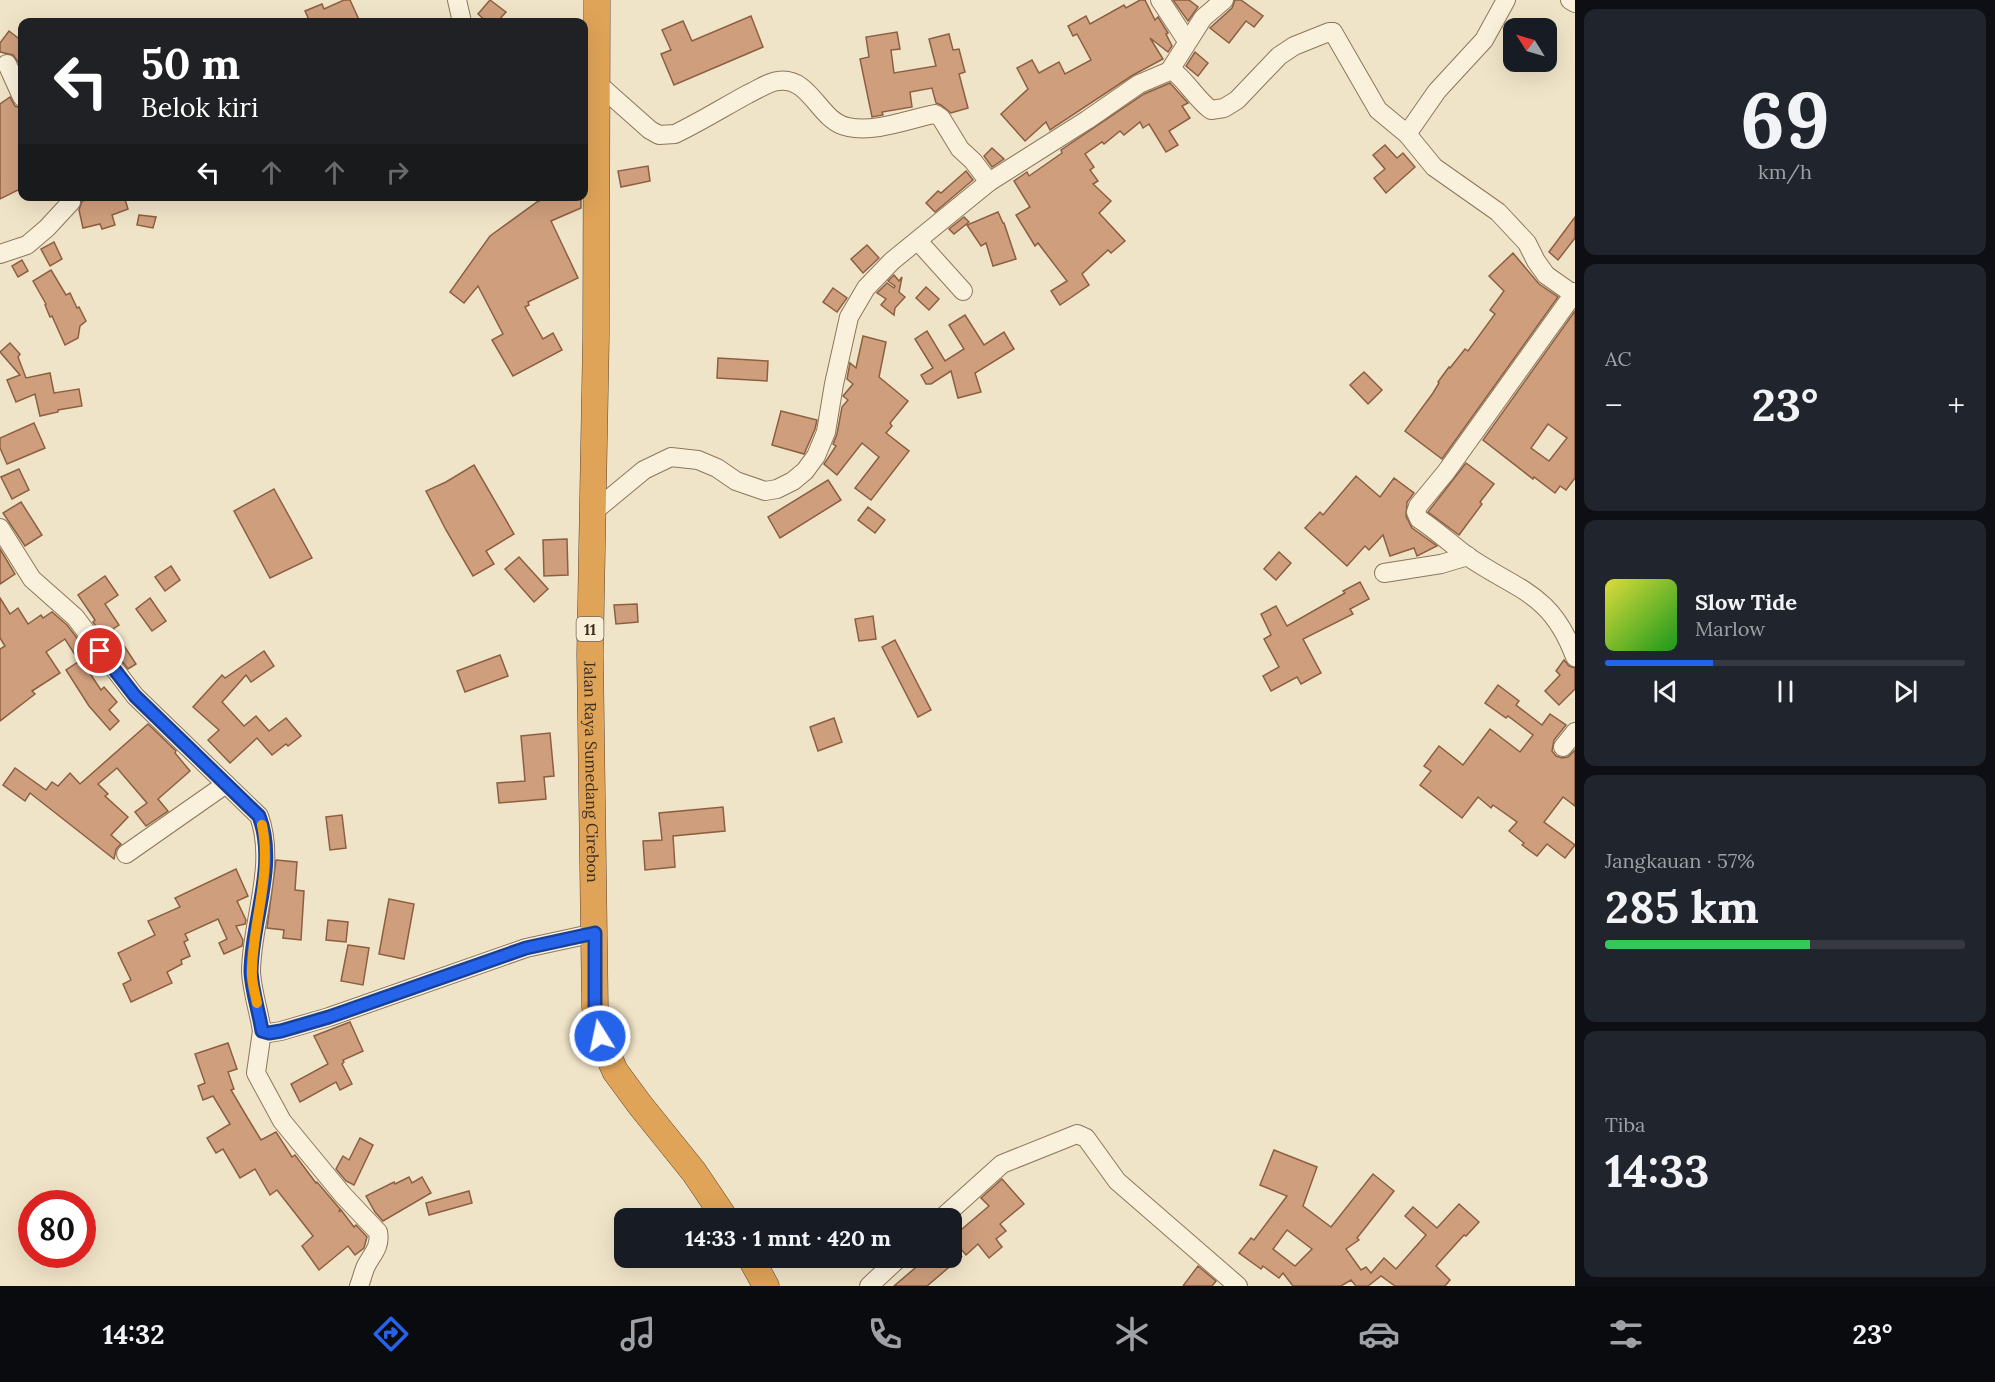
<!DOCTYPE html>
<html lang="id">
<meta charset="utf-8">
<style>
body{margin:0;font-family:Lora,serif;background:#20242c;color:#f1f3f6;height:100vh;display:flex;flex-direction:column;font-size:22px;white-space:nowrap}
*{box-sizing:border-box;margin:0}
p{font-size:20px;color:#9ea1a6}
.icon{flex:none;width:33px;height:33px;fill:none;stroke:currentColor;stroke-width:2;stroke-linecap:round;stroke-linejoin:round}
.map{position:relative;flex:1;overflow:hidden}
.details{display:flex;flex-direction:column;gap:9px;padding:9px;background:#0d0f14;width:420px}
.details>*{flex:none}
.banner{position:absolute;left:18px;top:18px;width:570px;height:183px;border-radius:12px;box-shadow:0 6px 24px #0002;background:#202124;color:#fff;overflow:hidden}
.needle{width:39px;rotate:307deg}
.buttons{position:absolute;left:1503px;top:18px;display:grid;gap:12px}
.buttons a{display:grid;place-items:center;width:54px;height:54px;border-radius:12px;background:#171b24;box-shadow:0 6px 24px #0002;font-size:30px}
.speed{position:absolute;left:18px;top:1190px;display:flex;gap:12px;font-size:30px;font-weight:700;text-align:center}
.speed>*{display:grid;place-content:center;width:78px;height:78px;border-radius:50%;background:#171b24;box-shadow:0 6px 24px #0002;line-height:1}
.speed .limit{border:9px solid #d22;background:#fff;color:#111}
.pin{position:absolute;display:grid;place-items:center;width:51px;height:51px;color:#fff;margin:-26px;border:3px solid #fff;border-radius:50%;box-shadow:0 2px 6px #0007}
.me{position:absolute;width:66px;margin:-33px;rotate:350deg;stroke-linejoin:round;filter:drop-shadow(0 0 4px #0008)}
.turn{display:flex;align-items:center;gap:21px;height:126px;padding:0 24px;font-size:27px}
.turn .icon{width:78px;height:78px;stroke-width:2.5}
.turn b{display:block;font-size:42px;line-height:51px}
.lanes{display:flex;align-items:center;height:57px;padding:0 24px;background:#0003;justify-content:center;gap:30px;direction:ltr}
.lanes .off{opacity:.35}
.big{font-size:45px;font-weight:800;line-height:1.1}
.details .widget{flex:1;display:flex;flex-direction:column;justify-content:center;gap:9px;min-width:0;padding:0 21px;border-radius:12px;background:#20242c}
.details .dial{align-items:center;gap:0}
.dial b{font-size:78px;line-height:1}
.song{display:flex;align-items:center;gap:18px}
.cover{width:72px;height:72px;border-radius:9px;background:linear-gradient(135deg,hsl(60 70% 55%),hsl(120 70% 35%))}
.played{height:6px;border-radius:3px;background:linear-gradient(90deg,#2563eb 30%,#363941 30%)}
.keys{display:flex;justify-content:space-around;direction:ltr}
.heat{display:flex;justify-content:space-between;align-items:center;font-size:33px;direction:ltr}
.charge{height:9px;border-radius:4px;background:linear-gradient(90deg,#34c759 57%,#363941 0)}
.trip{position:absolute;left:614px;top:1208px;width:348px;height:60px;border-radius:12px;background:#171b24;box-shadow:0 6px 24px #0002;font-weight:800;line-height:60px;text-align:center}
.dock{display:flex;height:96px;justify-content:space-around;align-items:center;background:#090b0e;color:#9ea1a6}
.dock .icon{width:42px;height:42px}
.dock .active{color:#2563eb}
.dock b{font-size:27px;color:#f1f3f6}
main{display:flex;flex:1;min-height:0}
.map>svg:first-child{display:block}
.building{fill:#cf9f7d;stroke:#8d5f41;stroke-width:1.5;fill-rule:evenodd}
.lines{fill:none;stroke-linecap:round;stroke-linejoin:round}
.minor-casing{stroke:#8d765c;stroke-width:20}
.highway-casing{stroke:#5b4430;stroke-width:27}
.minor{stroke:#faf1dc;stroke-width:18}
.highway{stroke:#e0a458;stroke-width:26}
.route-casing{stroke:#184099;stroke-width:15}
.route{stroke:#2563eb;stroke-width:10}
.slow{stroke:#f59e0b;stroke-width:10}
.labels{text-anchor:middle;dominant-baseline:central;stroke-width:6;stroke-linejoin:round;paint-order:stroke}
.shield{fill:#f7eed8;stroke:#756857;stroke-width:1.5}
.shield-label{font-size:15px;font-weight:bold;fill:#3d2e20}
.street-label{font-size:16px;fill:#3d2e20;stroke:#f7eed8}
</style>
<main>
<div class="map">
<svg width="1575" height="1286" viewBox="0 0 1575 1286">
<rect width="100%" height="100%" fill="#f0e4c8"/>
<g class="building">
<path d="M344,0H350L360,22H310L305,11L322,4L324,9Z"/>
<path d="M490,0L506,12L497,22H487L478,14Z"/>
<path d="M1140,0H1145L1155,20L1158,17L1168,33L1166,34L1172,46L1168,52L1150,38L1163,59L1133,75L1050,130L1046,122L1025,141L1001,114L1028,89L1017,68L1032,60L1039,73L1059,62L1065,74L1091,60L1077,34L1073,36L1068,26L1086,16L1090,24L1124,5L1126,8Z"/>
<path d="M1173,0H1189L1198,7L1188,21Z"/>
<path d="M1235,0H1241L1263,16L1254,27L1246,21L1229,43L1210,28L1232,8Z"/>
<path d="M751,16L763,47L674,85L661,54L671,50L662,30L683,21L692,41Z"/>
<path d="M9,31L22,41V57L18,62L13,55L0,52V43Z"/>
<path d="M897,32L900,49L891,50L894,73L936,66L929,39L949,34L953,50L959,49L965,72L959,74L968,108L951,113L941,105L936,103L932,88L910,92L912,107L882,112L883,115L872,117L860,59L869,57L866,37Z"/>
<path d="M1195,52L1208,63L1198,76L1186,66Z"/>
<path d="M1170,83L1188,103L1182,106L1190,118L1169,131L1178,145L1166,152L1149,124L1143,128L1140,122L1124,135L1120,131L1104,144L1102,142L1085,154L1094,167L1090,170L1098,181L1093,184L1111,201L1099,213L1125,241L1111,253L1108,250L1082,274L1089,285L1060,305L1051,291L1067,281L1038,243L1035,246L1016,215L1030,207L1014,181L1027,172L1029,176L1062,153L1061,150L1144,94Z"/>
<path d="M10,97L15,106L22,108V188L0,199V104Z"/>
<path d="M1385,145L1397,158L1403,153L1415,167L1386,193L1374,178L1385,169L1373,155Z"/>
<path d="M992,148L1004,159L992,167L984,156Z"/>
<path d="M648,166L650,181L621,187L618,171Z"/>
<path d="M966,171L973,180L935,212L926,203L938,191L941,193Z"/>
<path d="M92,196H124L128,209L112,215L115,225L102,229L100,224L83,228L79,210L82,201L93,199Z"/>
<path d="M549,196H581V208L551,221L578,278L528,302L529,305L525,307L543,339L553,333L562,350L513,376L492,340L503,334L478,286L464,303L450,292L490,236L537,202Z"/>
<path d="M998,212L1003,223H1004L1016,259L993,266L986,243L981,246L967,225Z"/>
<path d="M139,215L156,217L153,228L137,225Z"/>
<path d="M964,217L969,222L954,234L949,229Z"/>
<path d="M1575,217V238L1558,260L1549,252Z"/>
<path d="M54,242L62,259L50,266L41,249Z"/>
<path d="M867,245L879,258L863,273L851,259Z"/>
<path d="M1513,253L1539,284L1558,297L1442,459L1405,431L1433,393L1439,383L1438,382L1449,367L1450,368L1465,349L1468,351L1495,314L1490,310L1504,291L1489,276Z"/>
<path d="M22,260L28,271L18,277L12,266Z"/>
<path d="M51,270L66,295L70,293L77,308L79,307L86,321L80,326L78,338L65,345L52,316L50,317L45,305L46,304L33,281Z"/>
<path d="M894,275L899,281L902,277L899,292L905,297L895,308L894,315L881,305L886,299L877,293L887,283L894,288L895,286L888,281Z"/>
<path d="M926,287L939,299L929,310L916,298Z"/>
<path d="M833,288L847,298L837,312L823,302Z"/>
<path d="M1575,311V478L1566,490L1560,486L1555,493L1534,477L1533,479L1483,440ZM1548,424L1567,438L1549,461L1531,448Z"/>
<path d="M965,315L984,345L1004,332L1014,349L975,373L981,392L958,398L951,371L931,384H926L921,375L933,368L915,339L927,331L945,361L964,349L949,325Z"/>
<path d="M863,336L886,342L879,377L908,401L890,423L892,426L886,433L909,451L871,500L855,488L879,457L862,443L837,475L824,464L836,446L833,444L837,434L842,407L848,400L843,396L853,384L847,379L850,363L856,368Z"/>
<path d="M10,343L20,354L18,357L26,378L50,373L54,393L79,389L82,406L58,410V412L40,416L35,394L16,402L7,380L20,375L0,352Z"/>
<path d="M718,358L768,361L767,381L717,378Z"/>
<path d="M1364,372L1382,390L1368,404L1350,385Z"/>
<path d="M781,411L817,420L815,429L804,454L772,445Z"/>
<path d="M34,423L45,448L7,464L0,448V438Z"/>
<path d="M1466,463L1494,484L1480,502L1482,504L1459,535L1428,512Z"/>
<path d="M474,465L514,534L486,551L494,564L473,576L446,530L426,491L446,482Z"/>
<path d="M19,469L29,490L12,499L1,477Z"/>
<path d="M1356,476L1380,497L1394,478L1414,493L1407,502L1406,516L1412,528L1437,546L1417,556L1414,548L1390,556L1383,535L1369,550L1365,546L1347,566L1305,528L1320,512L1323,515Z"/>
<path d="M828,480L841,500L780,538L768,517Z"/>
<path d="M274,489L312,558L270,578L234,511Z"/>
<path d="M21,502L42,535L25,546L3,513Z"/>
<path d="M868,507L885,520L875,533L858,520Z"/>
<path d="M567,539L568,575L544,576L543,540Z"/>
<path d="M0,549L15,574L0,584Z"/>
<path d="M1279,552L1291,563L1276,580L1264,569Z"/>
<path d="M519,557L548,589L534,602L505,569Z"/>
<path d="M171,566L180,580L165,591L155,577Z"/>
<path d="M105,576L118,595L105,604L119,625L113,629L136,664L128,669L93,622L95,620L78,595Z"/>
<path d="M1360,582L1369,599L1350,609L1353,614L1303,639L1321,673L1301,684L1297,677L1271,691L1263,676L1279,667L1264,639L1271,635L1261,614L1276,606L1287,626L1345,593L1343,591Z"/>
<path d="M0,598L10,614L18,608L28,624L41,615L43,618L52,612L67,625L87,651L77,658L65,639L46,652L60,673L32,691L35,694L0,721V649L5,646L0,638Z"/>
<path d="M150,598L166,621L152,631L136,609Z"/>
<path d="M637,604L638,622L616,624L614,605Z"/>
<path d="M873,616L876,639L859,641L855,619Z"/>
<path d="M895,640L931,710L918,717L882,647Z"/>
<path d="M264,651L274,666L251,682L246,675L222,702L244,726L256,716L269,731L286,718L301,736L288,746L286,744L272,755L257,738L230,763L208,740L219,730L193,707L222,675L225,678Z"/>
<path d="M500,655L508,676L465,692L457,671Z"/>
<path d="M81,660L101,690L104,687L117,702L109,710L119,721L110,730L89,706L66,670Z"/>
<path d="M1564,660L1569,666L1575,668V689L1559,705L1545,691L1560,675L1556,671Z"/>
<path d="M1498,685L1519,701L1516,705L1542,725L1550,714L1566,725L1554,740L1552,751L1556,756L1562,758L1568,757L1575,750V806L1563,797L1544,822L1575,845L1565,858L1547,844L1537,856L1522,845L1524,843L1509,831L1517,822L1493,805L1491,808L1478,797L1462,818L1420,785L1431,771L1424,766L1439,746L1463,765L1490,729L1520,752L1533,735L1508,716L1506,718L1485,703Z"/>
<path d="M834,718L842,742L818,751L810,727Z"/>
<path d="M148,724L176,751L175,753L190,771L158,799L168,811L146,826L135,812L147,803L117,768L98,784L108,794L105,796L128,817L111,835L121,844L116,849L114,859L30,793L25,801L3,785L15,768L46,790L52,782L58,786L70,773L80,784Z"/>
<path d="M550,733L554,776L544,777L546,799L499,803L497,783L525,781L521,736Z"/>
<path d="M723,807L725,831L673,836L675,867L645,870L643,841L662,840L659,813Z"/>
<path d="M342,815L346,848L330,850L326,817Z"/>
<path d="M276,860L297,862L295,890L304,891L301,940L283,938L284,930L267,928Z"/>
<path d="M236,869L248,896L237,901L246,920L245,924L236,926L243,940L242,946L224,954L219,943L227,939L218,919L185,934L188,940L184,942L190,956L181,960L182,964L167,972L172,983L131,1002L123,984L131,980L118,953L155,935L148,921L180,907L175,898Z"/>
<path d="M389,899L414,904L404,959L379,954Z"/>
<path d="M328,920L348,922L346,942L326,940Z"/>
<path d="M348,945L369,948L363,985L341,981Z"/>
<path d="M350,1022L363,1051L343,1060L344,1062L342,1064L352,1084L340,1090L336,1082L300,1102L291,1084L328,1064L314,1036Z"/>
<path d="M228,1043L237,1069L228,1072L234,1089L231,1090L247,1117L261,1140L276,1132L292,1157L295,1155L316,1183L317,1182L340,1209L339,1212L341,1210L354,1227L356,1225L367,1237L364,1248L355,1255L348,1246L319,1270L302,1246L313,1236L277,1190L270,1195L255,1169L240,1178L223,1149L216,1153L207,1138L230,1124L213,1096L203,1100L198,1086L205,1083L195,1054Z"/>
<path d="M360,1138L373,1145L354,1185L346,1181L336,1169L343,1156L349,1160Z"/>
<path d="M1274,1150L1317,1167L1303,1206L1331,1227L1373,1174L1394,1191L1357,1238L1359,1240L1346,1249L1361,1270L1366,1267L1371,1273L1384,1258L1396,1269L1426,1235L1405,1216L1413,1207L1437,1228L1459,1204L1479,1222L1466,1236L1464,1235L1436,1266L1450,1280L1445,1286H1395L1381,1276L1368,1286H1356L1351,1280L1341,1286H1293L1283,1273L1279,1278L1263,1266L1261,1269L1239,1253L1251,1238L1254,1240L1287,1196L1260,1185ZM1287,1230L1312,1249L1295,1266L1273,1249Z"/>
<path d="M409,1177L412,1183L422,1177L431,1193L383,1221L375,1212L366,1196L394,1182L395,1184Z"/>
<path d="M1002,1179L1024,1204L1000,1224L1006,1231L996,1239L1002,1247L989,1258L978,1244L966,1255L951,1237V1233L959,1226L962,1229L989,1206L981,1198Z"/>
<path d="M469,1191L472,1203L429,1215L426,1203Z"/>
<path d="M928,1257H961L927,1286H894Z"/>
<path d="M1198,1266L1216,1281L1212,1286H1183Z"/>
</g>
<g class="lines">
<g class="minor-casing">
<g id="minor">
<path d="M457,0L462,22"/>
<path d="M1160,0L1187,41"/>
<path d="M1570,0L1575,3"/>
<path d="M7,64L22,97"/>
<path d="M1170,70L1203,18L1224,0"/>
<path d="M597,83L650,130L659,135L675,134C700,122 724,107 748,94C757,90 768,82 778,81C811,76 819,122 848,127C876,133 908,119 935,114L941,118L960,149L973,161L989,182"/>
<path d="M1407,134L1437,91L1484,40L1506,0"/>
<path d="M918,241L963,291"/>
<path d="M0,254L27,245L47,228L71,202L68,196"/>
<path d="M1575,292L1446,472L1418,506L1416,512L1419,519C1436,530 1451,544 1467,556C1518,591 1551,592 1575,657"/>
<path d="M592,513L644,470L671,457L698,460L717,468L736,481L765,491L777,489L793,481L805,471L816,456L826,432L834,384L849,317L866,288L892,261L989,182L1087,120L1139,84L1172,70C1187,81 1196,99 1211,110L1224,108L1237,100L1279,56L1294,46L1329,32H1333L1378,110L1407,134L1434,167L1498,212L1527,243L1536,261L1546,275L1573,294"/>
<path d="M0,528L32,579L75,617L135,696L259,816C277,865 251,923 251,972C252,991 259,1012 262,1031L269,1033L281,1031L329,1017L526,948L595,933"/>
<path d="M1384,573L1441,564L1468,556"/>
<path d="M1563,747L1575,732"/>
<path d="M126,854L226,784"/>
<path d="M262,1031L256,1073L282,1121L343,1195L378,1232C381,1247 372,1254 366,1266C363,1272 362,1279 359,1286"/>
<path d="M942,1218L1002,1164L1077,1134L1086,1138L1117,1181L1238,1286"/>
<path d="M869,1286L900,1257"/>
</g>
</g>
<g class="highway-casing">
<g id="highway">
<path id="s1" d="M597,0L596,337L590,654L595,1007L600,1036L615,1071L640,1105L694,1172L725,1218"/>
<path d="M750,1257L766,1286"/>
</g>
</g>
<use href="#minor" class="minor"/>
<use href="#highway" class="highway"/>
</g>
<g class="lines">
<g class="route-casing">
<path id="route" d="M100,651L135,696L259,816C278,865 251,922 251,972C252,991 259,1012 262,1031L269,1033L281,1031L329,1017L526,948L595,933V1007L600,1036"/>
</g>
<use href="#route" class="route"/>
<path class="slow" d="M257,1003C255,992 251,981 252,970C253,922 272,873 262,825"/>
</g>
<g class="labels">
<rect class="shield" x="576.5" y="617" width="27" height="24" rx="4.5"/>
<g class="shield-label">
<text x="590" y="629">11</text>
</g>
<g class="street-label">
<text stroke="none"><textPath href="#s1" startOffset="772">Jalan Raya Sumedang Cirebon</textPath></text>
</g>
</g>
</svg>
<div class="buttons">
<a><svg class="needle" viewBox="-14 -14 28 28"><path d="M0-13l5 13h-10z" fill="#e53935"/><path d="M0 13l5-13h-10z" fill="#9ea1a6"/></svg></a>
</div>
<div class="speed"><div class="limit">80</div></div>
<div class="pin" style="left:100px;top:651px;background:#d93025"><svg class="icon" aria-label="arrive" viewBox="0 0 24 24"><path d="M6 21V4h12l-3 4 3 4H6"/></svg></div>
<svg class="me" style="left:600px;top:1036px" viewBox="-20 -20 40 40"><circle r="17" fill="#2563eb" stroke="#fff" stroke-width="3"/><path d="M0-11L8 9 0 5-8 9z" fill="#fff"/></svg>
<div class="trip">14:33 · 1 mnt · 420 m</div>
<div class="banner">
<div class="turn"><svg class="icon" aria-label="left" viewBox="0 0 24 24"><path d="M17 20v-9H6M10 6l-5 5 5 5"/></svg><div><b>50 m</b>Belok kiri</div></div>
<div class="lanes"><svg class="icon" aria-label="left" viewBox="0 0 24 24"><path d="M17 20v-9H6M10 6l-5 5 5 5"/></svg><svg class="icon off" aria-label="ahead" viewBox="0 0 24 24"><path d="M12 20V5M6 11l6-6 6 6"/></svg><svg class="icon off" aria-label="ahead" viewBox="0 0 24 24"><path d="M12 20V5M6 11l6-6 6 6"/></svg><svg class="icon off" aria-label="right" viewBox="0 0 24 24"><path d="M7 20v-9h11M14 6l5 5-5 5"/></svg></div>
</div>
</div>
<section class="details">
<div class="widget dial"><b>69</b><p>km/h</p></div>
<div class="widget"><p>AC</p>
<div class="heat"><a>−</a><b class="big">23°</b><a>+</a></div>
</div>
<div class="widget">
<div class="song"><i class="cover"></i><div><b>Slow Tide</b><p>Marlow</p></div></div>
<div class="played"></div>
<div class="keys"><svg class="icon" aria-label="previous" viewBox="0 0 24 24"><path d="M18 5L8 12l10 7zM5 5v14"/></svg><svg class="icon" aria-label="pause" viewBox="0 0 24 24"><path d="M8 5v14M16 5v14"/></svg><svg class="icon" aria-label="next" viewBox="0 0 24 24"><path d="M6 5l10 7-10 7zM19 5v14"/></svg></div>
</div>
<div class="widget"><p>Jangkauan · 57%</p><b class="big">285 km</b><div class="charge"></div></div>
<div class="widget"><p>Tiba</p><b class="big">14:33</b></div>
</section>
</main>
<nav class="dock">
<b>14:32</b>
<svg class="icon active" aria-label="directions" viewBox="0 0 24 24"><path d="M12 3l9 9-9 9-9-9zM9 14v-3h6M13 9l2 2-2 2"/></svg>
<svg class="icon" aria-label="music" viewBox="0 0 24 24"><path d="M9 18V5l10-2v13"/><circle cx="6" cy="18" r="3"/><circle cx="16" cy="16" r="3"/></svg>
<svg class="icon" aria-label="phone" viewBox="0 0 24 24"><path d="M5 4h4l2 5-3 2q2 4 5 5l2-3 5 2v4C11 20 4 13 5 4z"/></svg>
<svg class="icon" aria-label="climate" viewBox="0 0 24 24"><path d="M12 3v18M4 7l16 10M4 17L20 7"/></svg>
<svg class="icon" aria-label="car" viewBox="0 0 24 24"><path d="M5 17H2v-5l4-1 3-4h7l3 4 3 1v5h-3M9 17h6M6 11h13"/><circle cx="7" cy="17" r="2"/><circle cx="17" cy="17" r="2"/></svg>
<svg class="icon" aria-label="filters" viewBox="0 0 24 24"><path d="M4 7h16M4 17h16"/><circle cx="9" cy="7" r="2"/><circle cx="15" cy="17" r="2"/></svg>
<b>23°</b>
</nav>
